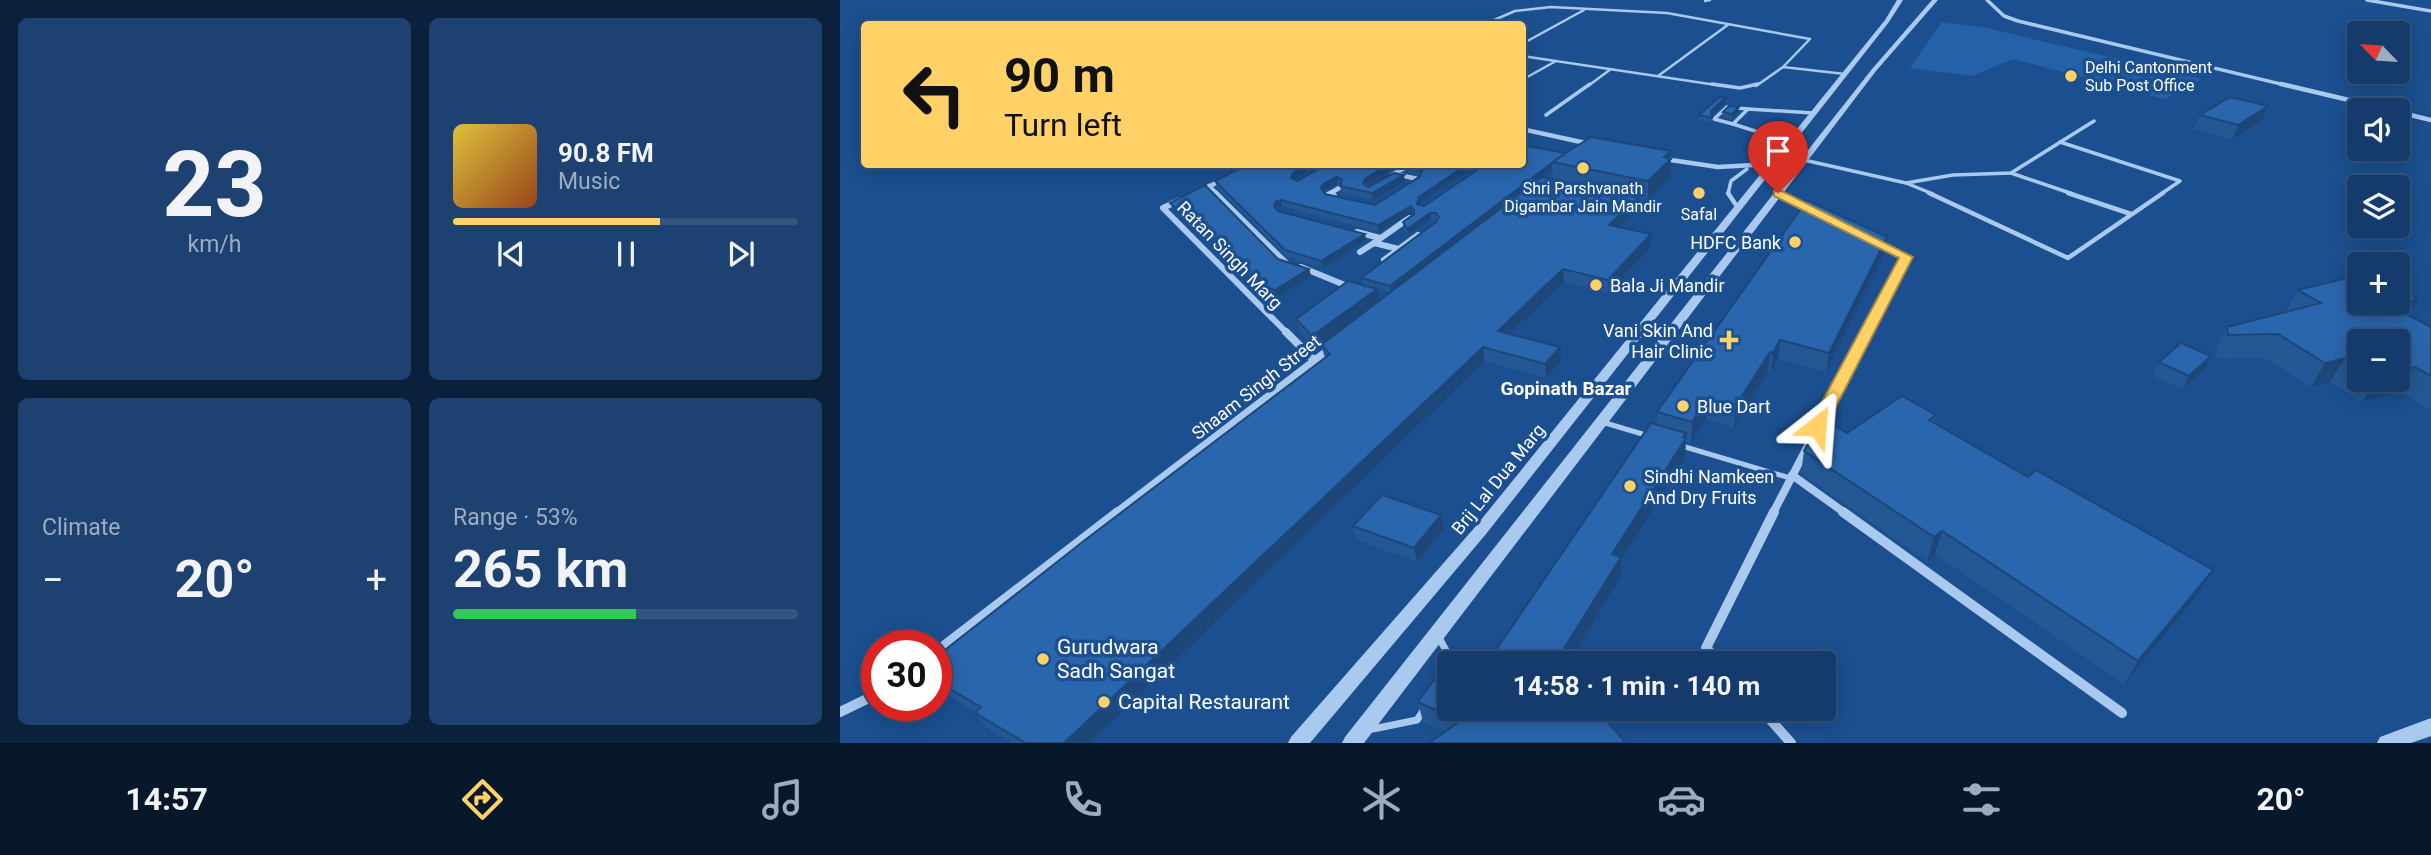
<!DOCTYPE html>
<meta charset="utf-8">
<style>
body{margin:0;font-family:Roboto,sans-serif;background:#1d4271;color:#f1f3f6;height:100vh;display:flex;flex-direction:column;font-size:26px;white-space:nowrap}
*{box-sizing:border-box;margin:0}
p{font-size:23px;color:#9dadc1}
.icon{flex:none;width:38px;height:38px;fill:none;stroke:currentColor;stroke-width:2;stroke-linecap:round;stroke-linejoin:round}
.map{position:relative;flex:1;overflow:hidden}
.drawer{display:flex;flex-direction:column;gap:18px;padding:18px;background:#0b203b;width:840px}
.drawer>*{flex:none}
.guide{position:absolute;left:21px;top:21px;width:665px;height:147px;border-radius:7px;box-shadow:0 4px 18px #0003,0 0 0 2px #33557e;background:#ffd166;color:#111;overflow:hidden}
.needle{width:46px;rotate:295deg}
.buttons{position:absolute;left:1507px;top:21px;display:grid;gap:14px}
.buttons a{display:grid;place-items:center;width:63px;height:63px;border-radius:7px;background:#143b6b;box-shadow:0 4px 18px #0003,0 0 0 2px #33557e;font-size:35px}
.speed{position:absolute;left:21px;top:630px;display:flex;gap:14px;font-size:35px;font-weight:700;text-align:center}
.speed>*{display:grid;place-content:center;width:91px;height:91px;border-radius:50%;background:#143b6b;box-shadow:0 4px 18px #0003,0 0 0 2px #33557e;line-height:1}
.speed .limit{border:10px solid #d22;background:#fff;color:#111}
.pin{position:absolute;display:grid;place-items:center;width:60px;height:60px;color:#fff;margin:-72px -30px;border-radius:50% 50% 50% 0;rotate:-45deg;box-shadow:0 0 7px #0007}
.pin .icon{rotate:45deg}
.me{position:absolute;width:77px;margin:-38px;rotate:28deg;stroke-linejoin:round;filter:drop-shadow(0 0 5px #0008)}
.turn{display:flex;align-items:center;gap:24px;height:147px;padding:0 28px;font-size:32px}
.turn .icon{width:91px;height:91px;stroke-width:2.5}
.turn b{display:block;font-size:49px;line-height:60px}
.big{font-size:52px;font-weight:700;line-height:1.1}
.drawer .card{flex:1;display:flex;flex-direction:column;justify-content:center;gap:10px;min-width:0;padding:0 24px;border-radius:10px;background:#1d4271}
.drawer .dial{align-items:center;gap:0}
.dial b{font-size:91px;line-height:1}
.song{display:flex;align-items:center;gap:21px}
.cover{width:84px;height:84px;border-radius:10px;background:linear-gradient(135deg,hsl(50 70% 55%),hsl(20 70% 35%))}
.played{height:7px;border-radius:4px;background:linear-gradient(90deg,#ffd166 60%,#33557e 60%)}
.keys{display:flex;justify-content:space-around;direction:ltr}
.heat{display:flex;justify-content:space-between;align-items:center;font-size:38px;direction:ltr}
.charge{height:10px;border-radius:5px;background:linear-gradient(90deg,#34c759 53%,#33557e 0)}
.drawer .tiles{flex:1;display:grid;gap:18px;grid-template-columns:repeat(2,1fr)}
.trip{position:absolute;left:597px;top:651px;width:399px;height:70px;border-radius:7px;background:#143b6b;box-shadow:0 4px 18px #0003,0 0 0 2px #33557e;font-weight:700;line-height:70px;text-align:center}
.menu{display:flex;height:112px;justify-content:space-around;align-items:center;background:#08182b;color:#9dadc1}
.menu .icon{width:49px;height:49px}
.menu .active{color:#ffd166}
.menu b{font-size:32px;color:#f1f3f6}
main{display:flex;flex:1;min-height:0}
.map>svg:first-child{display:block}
.green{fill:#2461a8}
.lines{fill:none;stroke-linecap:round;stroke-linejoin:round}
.service-far4{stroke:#a9c9ee;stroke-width:2.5}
.service-far3{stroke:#a9c9ee;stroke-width:3.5}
.service-far2{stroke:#a9c9ee;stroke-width:4.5}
.service-far1{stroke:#a9c9ee;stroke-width:5}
.service{stroke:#a9c9ee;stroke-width:7}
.minor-far4{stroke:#a9c9ee;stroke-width:3.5}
.minor-far3{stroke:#a9c9ee;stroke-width:4.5}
.minor-far2{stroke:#a9c9ee;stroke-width:6}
.minor-far1{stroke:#a9c9ee;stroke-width:8}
.minor{stroke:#a9c9ee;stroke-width:10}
.tertiary{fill:#a9c9ee;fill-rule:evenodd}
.wall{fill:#245895;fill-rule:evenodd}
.shaded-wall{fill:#1d4779}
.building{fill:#2a66ad;stroke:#1d4779;stroke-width:2}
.route{fill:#ffd166;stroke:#a68842;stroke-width:2}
.poi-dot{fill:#ffd166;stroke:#1b4f8f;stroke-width:2.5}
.labels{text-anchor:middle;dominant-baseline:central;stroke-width:7;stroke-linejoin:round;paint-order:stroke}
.far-poi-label{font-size:16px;fill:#fff;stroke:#1b4f8f}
.poi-label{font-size:18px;fill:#fff;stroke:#1b4f8f;text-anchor:start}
.street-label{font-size:18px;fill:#fff;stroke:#1b4f8f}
.neighbourhood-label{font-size:19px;font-weight:bold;fill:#fff;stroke:#1b4f8f}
.near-poi-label{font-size:21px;fill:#fff;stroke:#1b4f8f;text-anchor:start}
</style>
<main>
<section class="drawer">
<div class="tiles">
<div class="card dial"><b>23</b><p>km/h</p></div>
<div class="card">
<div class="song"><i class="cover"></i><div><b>90.8 FM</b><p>Music</p></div></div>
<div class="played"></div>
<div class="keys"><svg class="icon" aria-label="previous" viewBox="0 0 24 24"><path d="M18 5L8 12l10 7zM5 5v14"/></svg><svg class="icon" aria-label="pause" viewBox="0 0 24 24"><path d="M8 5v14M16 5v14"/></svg><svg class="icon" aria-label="next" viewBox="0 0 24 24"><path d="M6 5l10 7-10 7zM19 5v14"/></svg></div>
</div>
<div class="card"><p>Climate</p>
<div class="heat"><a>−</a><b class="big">20°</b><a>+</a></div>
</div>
<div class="card"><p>Range · 53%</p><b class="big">265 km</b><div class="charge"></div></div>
</div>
</section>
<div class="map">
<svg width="1591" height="743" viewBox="0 0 1591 743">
<rect width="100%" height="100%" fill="#1b4f8f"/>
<path class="green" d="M1102,22L1147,28L1362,79L1325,99L1173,59L1132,76L1070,68Z"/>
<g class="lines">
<g class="service-far4">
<path d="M865,1L870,0"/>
<path d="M645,24L675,11L711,7L827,13L970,39L943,67"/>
<path d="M682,44L744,10"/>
<path d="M682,56L883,86"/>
<path d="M818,76L889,24"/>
<path d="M682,80L716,61"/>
<path d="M748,86L771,69"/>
<path d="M916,86L943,67L1005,74"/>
</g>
<g class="service-far3">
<path d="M872,84L900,88L918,84"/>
<path d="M706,115L750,84"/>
<path d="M893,124L874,119L887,107L908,109"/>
<path d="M950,142L893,124L908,109L973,113"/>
<path d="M1220,142L1340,181L1321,194"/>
<path d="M964,160L1066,183L1113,175L1171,173L1254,121"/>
<path d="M1171,173L1233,194"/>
<path d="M1066,183L1093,194"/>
<path d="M888,194L891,181L907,169"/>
</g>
<g class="service-far2">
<path d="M888,193L898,208"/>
<path d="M1089,193L1228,258L1323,193"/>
<path d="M1228,193L1291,214"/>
</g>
<g class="service-far1">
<path d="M762,422L809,436"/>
<path d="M842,446L950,478"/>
</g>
<g class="service">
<path d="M598,636L613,663"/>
<path d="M528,730L577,720L585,708"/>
</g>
<g class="minor-far4">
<path d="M1147,0L1164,16L1178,21L1449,86"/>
<path d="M1527,0L1591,11"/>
</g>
<g class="minor-far3">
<path d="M1441,84L1551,110"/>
<path d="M1558,112L1591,120"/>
<path d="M682,129L750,144"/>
<path d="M824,159L878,167L932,164"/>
<path d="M555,174L578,179L572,183"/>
<path d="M552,175L566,167L556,164"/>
<path d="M369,186L377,194"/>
<path d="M360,191L384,179"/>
<path d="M938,193L941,194"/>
<path d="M489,194L499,188"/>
</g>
<g class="minor-far2">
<path d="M375,193L446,263"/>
<path d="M492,193L488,195L494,196"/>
<path d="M938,193L970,209"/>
<path d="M340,200L323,208L448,334"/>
<path d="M790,202L808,206"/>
<path d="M569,218L534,243L559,249L578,235"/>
<path d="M517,232L540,238"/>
<path d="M520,252L534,243"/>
<path d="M544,260L559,249"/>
<path d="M461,267L512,288"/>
<path d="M1026,334L1067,257L1038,242"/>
</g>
<g class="minor-far1">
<path d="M446,332L475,361"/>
<path d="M952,475L1005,513"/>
<path d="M276,513L490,349"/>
<path d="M933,513L1027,332"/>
</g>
<g class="minor">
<path d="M1003,512L1282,713"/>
<path d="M96,652L278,512"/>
<path d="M880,663L866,648L934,512"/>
<path d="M921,709L951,743"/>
<path d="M0,712L37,694"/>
</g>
<g class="tertiary">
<path d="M1057,0H1063L1049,22L646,534L470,743H448L451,737L636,526L1045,20Z"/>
<path d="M1092,0H1098L1036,71L524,743H502L505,737L1032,69Z"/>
<path d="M1591,718V736L1571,743H1537L1540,737Z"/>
</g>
</g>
<g class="wall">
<path d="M885,103L872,115V123L859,120V115Z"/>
<path d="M899,107L898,112L892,119L883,117V112Z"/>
<path d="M1360,115L1421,121L1392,140L1354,129Z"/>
<path d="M830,151L831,177L808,200L798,198V210L780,228L811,234V247L768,293L724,282L670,334L721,361L706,378L645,361L250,743H172L147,728L135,713L136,712L96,689V657L485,358L481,345L476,349L460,332L456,319L523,285L521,278L596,222L597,220L591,219L568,235L564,229L563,222L573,215L572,213L539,232L442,206L438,208L437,210L438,211L525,234L526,240L483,268L447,257L377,187L375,181L455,179L454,180L457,181L487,164H554V168L526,186L528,187L565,181L533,200L501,192L500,184L498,183L485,190L484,192L485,194L535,205L579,177L567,172L566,166L567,164H639L580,203L579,205L584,206L725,153ZM712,169L713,179L702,177ZM537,289L550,292L540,300Z"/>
<path d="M967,200L1047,237L1044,255L986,372L938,359L931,372L928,371L894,428L866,419L851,443L846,442L845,458L781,561V577L728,663H609V709H756L786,743H589L605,732L583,722L578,702L616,650L647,663L811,423L817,425V412Z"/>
<path d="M330,203L438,259L469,269L471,276L437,298L421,291L333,210Z"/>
<path d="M1458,290L1568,315L1591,327V410L1559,391L1522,402L1490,382L1471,387L1425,358L1377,359L1376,350L1387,327L1446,312ZM1519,341L1558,380H1519Z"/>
<path d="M1371,356L1365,369L1343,389L1313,376L1319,362Z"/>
<path d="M1096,415L1094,423L1359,593L1284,684L1095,554L1087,561L961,473L964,451L1007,433Z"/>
<path d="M513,526L604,529L577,562L517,540Z"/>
</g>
<g class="shaded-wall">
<path d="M885,98V103L871,116V111Z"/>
<path d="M1428,106L1421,121L1392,140L1398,125Z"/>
<path d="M899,107L898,112L892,119V114Z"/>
<path d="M830,151L831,177L808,200V181L824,157Z"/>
<path d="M712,163V169L551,293L550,286Z"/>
<path d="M467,164H479L455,179L453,185L451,178L453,173Z"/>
<path d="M549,164H554V168L527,185L524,190L523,183L525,179Z"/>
<path d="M628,164H639L580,203L578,210L577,204L579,197Z"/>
<path d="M564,175L565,181L533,200L532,193Z"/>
<path d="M497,177L498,183L485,190L482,195L481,188L483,184Z"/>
<path d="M798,198V210L769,238V225Z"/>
<path d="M441,200L442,206L438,208L435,213L434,206L436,201Z"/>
<path d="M571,206L572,213L539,232L538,225Z"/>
<path d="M590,213L591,219L568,235L567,229Z"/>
<path d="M525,234L526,240L483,268L481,261Z"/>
<path d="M811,234V247L768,293V280Z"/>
<path d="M1047,237L1044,255L986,372L989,353Z"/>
<path d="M469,269L471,276L437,298L435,290Z"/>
<path d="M723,269L724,282L659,344L658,331Z"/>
<path d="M537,289L540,301L476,349L472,336Z"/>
<path d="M1578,299L1563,322L1551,306Z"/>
<path d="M940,340L938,359L931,372L933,353Z"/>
<path d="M643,347L645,361L250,743H224Z"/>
<path d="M720,347L721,361L706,378L705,364Z"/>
<path d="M930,352L928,371L894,428L895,407Z"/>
<path d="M1371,356L1365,369L1343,389L1349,376Z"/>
<path d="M1505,358L1490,382L1471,387L1485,363Z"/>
<path d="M1575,367L1559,391L1522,402L1537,380H1558V372Z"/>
<path d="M867,399L866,419L851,443L852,422Z"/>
<path d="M846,433L845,458L781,561V577L728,663H715L772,554Z"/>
<path d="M601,515L604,529L577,562L574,548Z"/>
<path d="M1102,531L1095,554L1087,561L1094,537Z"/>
<path d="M1373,570L1359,593L1284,684L1298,661Z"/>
</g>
<g class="building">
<path d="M880,97L885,98L871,111L872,118L859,115Z"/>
<path d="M1390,97L1428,106L1398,125L1360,115Z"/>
<path d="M889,106L899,107L892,114L883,112Z"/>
<path d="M751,137L830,151L824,157L831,159L808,181L712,162Z"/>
<path d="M682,145L725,153L550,286L521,278L596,222L599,217L596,213H590L567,229L563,222L574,214V210L571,206L538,225L441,200L436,201L434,206L438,211L525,234L481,261L445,250L375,181L408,164H467L453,173L451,178L457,181L487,164H549L525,179L523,183L528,187L554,173L564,175L532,193L500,186L502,180L497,177L483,184L481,188L485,194L535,205L579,177L582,171L566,166L567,164H628L579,197L577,204L584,206L646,164H682Z"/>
<path d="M702,177L798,198L769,225L811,234L768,280L723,269L658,331L720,347L705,364L643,347L224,743H186L135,713L141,707L96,681V657L245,540L490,354L481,345Z"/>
<path d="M365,185L438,259L469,269L435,290L418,284L330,203Z"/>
<path d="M967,200L1047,237L989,353L940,340L933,353L930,352L895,407L867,399L852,422L817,412Z"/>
<path d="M1519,275V303H1558V288L1578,299L1551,306L1591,327V376L1575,367L1558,372V341H1519V366L1505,358L1485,363L1438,334L1388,335L1387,327L1481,303L1458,290Z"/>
<path d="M508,281L537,289L472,336L456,319Z"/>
<path d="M1341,343L1371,356L1349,376L1319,362Z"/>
<path d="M1062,396L1096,415L1089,420L1188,477L1196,470L1373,570L1298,661L1102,531L1094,537L964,451L968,444L995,426L1007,433Z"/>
<path d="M811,423L846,433L843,437L846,438L772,554L781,557L715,663H609V709H756L786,743H589L620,721L578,702L616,650L647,663Z"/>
<path d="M542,495L601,515L574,548L513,526Z"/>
</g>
<path class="route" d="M934,191H942L1073,257L986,426L977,432L969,426L1059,258L934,196Z"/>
<g class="poi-dot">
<circle cx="1231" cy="76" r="7"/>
<circle cx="743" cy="168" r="7"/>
<circle cx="859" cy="193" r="7"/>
<circle cx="955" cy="242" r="7"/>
<circle cx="756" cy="285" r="7"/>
<path d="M885.5 329.5h7v7h7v7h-7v7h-7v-7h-7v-7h7z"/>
<circle cx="843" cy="406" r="7"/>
<circle cx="790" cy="486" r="7"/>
<circle cx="203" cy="659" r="7"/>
<circle cx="264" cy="702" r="7"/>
</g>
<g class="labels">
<g class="far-poi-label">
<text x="1245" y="67" text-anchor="start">Delhi Cantonment<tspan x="1245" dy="18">Sub Post Office</tspan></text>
<text x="743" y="188">Shri Parshvanath<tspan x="743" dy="18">Digambar Jain Mandir</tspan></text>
<text x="859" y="214">Safal</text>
</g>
<g class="poi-label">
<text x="941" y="242" text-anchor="end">HDFC Bank</text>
<text x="770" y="285">Bala Ji Mandir</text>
<text x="873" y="330" text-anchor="end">Vani Skin And<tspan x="873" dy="21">Hair Clinic</tspan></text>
<text x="857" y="406">Blue Dart</text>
<text x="804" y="476">Sindhi Namkeen<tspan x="804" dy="21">And Dry Fruits</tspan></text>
</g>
<g class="street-label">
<text transform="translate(390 255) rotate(46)">Ratan Singh Marg</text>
<text transform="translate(416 387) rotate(-38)">Shaam Singh Street</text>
<text transform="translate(658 479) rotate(-51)">Brij Lal Dua Marg</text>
</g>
<g class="neighbourhood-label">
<text x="726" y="388">Gopinath Bazar</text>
</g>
<g class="near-poi-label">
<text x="217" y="647">Gurudwara<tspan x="217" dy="24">Sadh Sangat</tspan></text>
<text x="278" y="702">Capital Restaurant</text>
</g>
</g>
</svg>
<div class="buttons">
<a><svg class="needle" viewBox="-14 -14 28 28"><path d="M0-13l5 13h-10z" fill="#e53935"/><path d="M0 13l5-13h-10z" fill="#9dadc1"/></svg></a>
<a><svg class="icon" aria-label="sound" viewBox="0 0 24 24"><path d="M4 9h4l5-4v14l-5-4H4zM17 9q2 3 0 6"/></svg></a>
<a><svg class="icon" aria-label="layers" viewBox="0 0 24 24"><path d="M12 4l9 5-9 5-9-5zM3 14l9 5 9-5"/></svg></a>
<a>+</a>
<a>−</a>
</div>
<div class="speed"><div class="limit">30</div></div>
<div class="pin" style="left:938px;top:193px;background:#d93025"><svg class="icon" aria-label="arrive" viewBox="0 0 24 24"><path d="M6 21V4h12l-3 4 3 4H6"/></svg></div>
<svg class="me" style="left:977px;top:426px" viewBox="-20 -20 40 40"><path d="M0-17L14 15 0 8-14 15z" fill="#ffd166" stroke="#fff" stroke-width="4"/></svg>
<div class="trip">14:58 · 1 min · 140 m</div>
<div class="guide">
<div class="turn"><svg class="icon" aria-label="left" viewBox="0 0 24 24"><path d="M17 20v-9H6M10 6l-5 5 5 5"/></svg><div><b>90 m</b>Turn left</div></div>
</div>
</div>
</main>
<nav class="menu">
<b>14:57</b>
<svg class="icon active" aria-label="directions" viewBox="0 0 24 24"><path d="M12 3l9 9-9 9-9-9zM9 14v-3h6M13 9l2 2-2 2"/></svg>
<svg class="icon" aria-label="music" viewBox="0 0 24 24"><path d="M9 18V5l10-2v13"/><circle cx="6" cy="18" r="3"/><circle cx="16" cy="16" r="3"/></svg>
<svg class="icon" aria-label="phone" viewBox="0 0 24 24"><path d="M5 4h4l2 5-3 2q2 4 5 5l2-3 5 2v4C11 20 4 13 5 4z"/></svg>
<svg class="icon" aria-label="climate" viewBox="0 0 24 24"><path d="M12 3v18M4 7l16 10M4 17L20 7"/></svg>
<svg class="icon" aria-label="car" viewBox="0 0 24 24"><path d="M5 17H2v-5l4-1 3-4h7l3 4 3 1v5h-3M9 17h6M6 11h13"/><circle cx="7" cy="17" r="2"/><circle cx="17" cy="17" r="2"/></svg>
<svg class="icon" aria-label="filters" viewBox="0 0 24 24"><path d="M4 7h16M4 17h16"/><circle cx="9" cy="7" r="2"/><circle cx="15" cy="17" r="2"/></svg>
<b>20°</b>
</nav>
